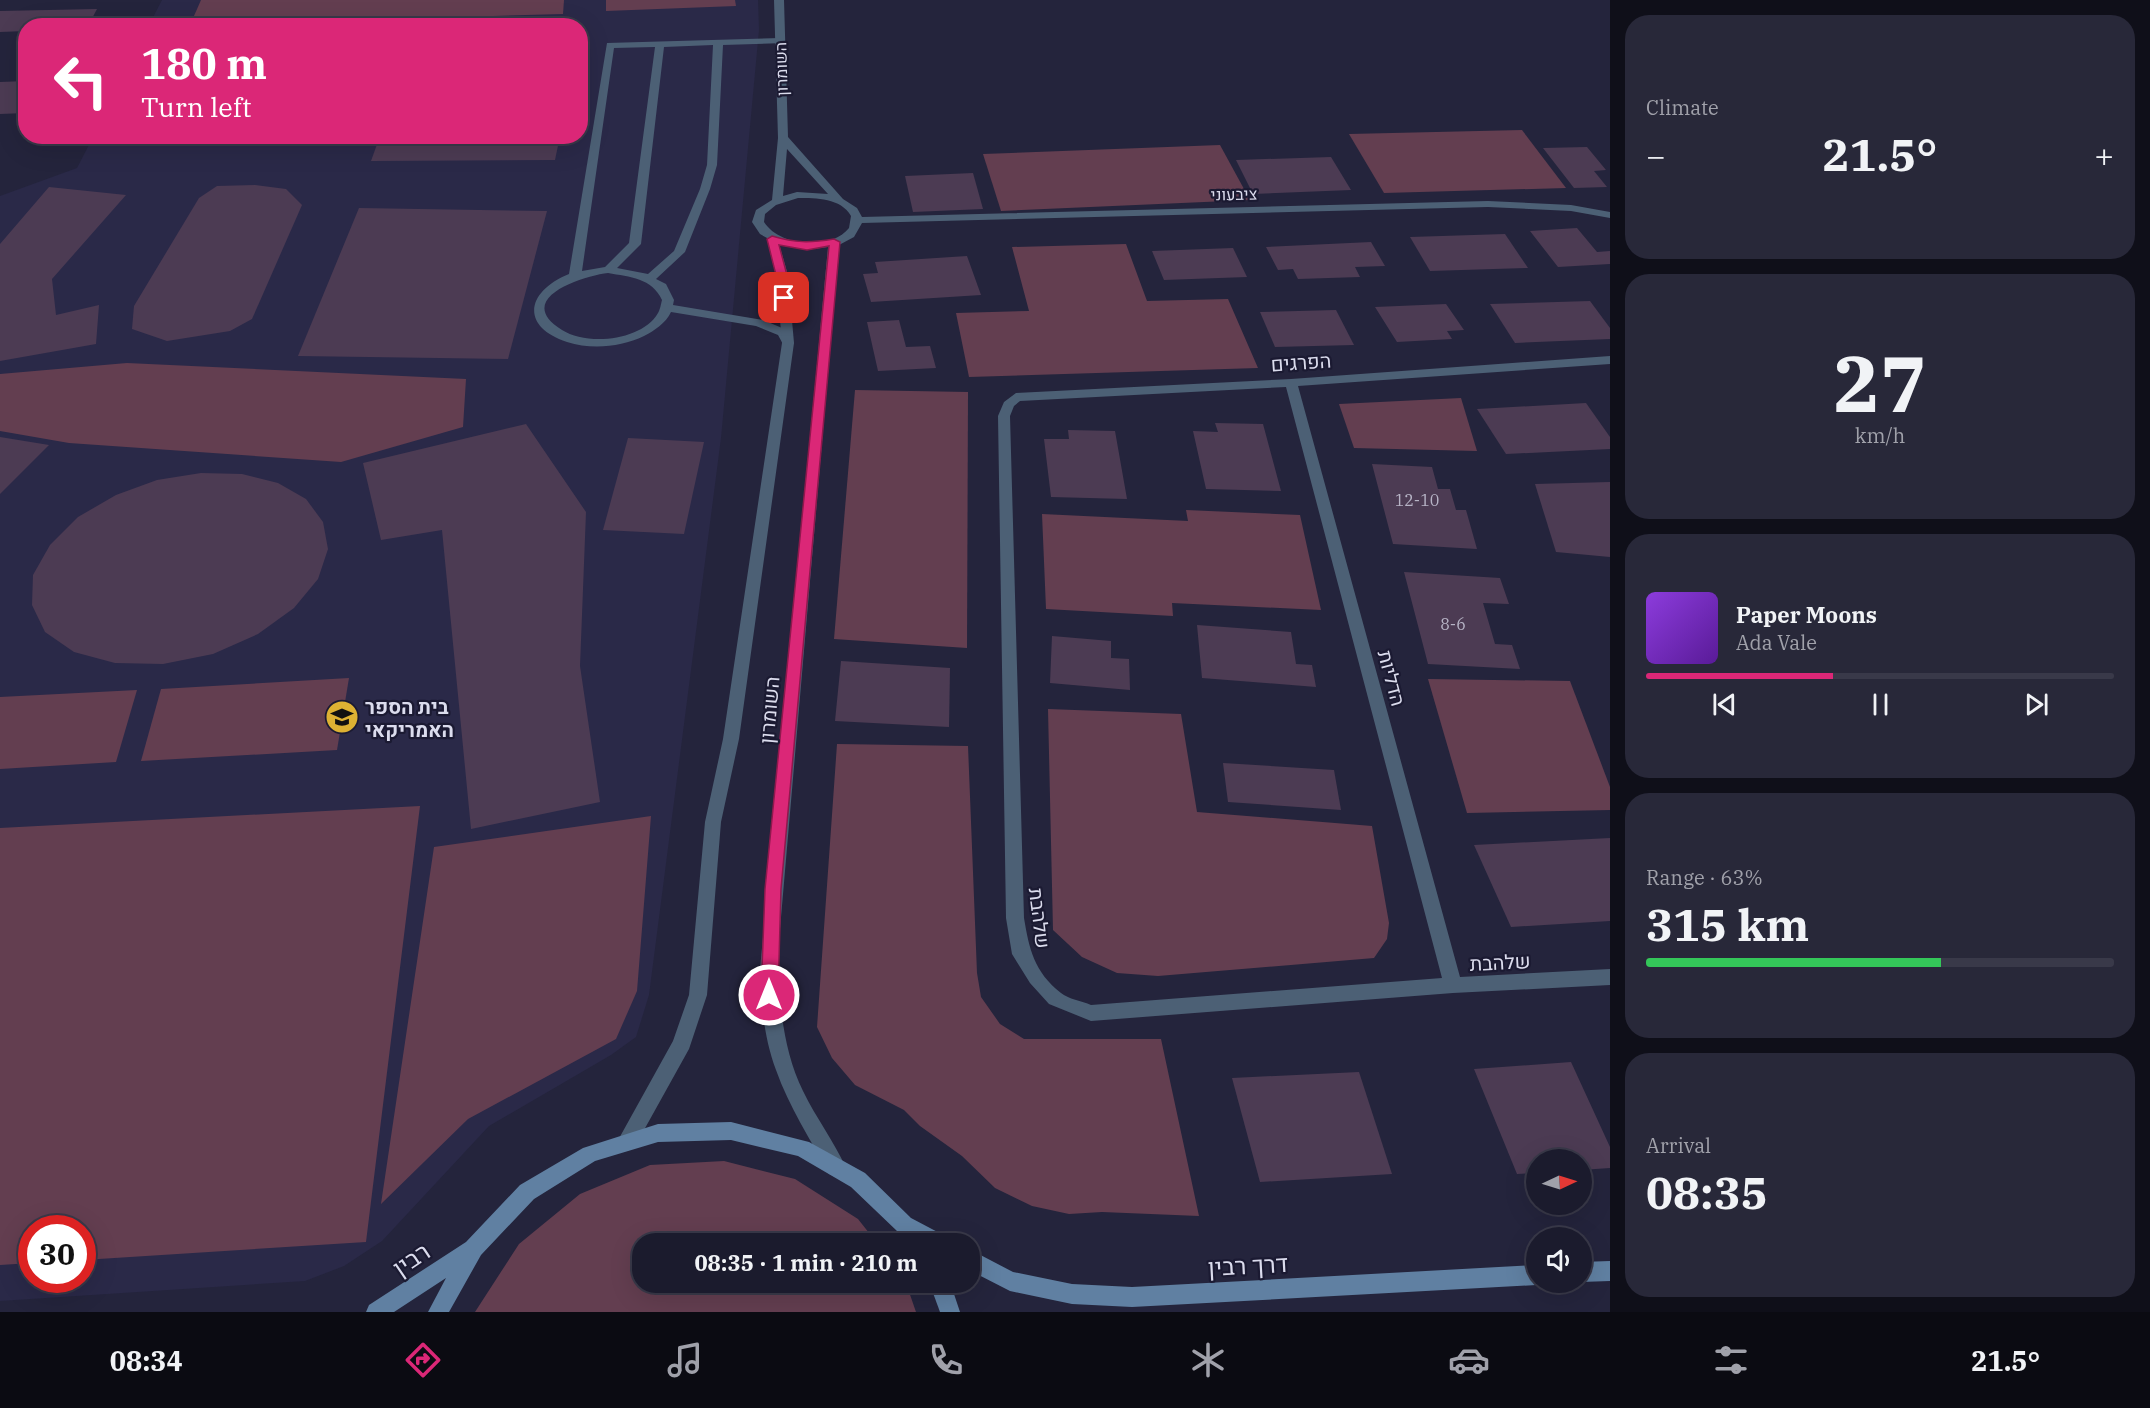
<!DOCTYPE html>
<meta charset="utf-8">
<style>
body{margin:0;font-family:"IBM Plex Serif",Heebo,serif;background:#282839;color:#f1f3f6;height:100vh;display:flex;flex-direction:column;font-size:22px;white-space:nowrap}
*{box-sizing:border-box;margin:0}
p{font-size:20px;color:#a0a1aa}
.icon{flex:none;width:33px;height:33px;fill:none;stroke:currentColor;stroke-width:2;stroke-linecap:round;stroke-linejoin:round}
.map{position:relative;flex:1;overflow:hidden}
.details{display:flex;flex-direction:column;gap:15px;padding:15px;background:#0f0f19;width:540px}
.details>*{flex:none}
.top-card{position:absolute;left:18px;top:18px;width:570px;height:126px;border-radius:24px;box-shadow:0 6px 24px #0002,0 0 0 2px #393949;background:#db2777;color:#fff;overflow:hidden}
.needle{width:39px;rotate:86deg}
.controls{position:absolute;left:1526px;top:1149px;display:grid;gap:12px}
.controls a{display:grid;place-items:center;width:66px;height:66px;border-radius:50%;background:#1b1b2d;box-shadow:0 6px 24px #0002,0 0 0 2px #393949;font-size:30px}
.speed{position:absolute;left:18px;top:1215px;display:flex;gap:12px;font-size:30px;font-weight:700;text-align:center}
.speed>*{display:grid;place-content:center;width:78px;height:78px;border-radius:50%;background:#1b1b2d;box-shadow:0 6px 24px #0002,0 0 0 2px #393949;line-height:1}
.speed .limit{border:9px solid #d22;background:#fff;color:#111}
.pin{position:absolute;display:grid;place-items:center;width:51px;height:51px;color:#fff;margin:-26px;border-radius:12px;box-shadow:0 3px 9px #0006}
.me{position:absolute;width:66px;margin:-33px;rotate:0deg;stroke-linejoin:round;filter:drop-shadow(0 0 4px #0008)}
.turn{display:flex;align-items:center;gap:21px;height:126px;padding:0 24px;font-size:27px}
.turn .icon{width:78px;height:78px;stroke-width:2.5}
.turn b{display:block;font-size:42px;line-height:51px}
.big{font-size:45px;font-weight:700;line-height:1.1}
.details .widget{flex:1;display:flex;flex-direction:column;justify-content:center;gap:9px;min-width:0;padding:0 21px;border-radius:24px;background:#282839}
.details .dial{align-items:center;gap:0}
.dial b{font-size:78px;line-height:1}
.song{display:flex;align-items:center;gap:18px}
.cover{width:72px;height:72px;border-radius:9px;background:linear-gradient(135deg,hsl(270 70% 55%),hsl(270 70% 35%))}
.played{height:6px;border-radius:3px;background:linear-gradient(90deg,#db2777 40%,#393949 40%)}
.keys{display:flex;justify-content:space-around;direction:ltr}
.heat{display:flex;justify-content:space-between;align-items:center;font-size:33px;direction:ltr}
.charge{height:9px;border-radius:4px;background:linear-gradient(90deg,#34c759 63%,#393949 0)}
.trip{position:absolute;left:632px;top:1233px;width:348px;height:60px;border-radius:24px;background:#1b1b2d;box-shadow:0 6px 24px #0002,0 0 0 2px #393949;font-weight:700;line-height:60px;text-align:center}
.menu{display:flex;height:96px;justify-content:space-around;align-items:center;background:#0b0b12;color:#a0a1aa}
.menu .icon{width:42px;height:42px}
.menu .selected{color:#db2777}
.menu b{font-size:27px;color:#f1f3f6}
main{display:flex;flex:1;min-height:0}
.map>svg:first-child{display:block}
.built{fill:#2a2948;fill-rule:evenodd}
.green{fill:#633e50}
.building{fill:#4c3b53}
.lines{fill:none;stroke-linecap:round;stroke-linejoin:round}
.lane{fill:#4c6075;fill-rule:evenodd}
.street{fill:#4c6075;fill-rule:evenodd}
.secondary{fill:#6080a2;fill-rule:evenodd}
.route{fill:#db2777;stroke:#8e194d;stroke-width:1.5}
.labels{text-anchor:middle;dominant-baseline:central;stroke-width:4.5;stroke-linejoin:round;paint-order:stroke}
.far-street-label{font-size:16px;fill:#dbdced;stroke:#1b1a32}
.number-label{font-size:16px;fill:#b7b4c6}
.street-label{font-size:20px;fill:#dbdced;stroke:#1b1a32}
.poi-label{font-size:20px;font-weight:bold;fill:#dbdced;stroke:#1b1a32;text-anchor:start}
.near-street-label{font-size:24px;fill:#dbdced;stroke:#1b1a32}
</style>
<main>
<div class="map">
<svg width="1610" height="1312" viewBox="0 0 1610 1312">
<rect width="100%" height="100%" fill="#24243c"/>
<path class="built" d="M162,0H758L759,30L721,438L649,995L636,1037L611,1055L489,1126L382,1241L344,1266L305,1281L0,1301V196L77,168L93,137L580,136V26L149,25ZM32,1228H82V1280H32Z"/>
<g class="green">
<path d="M201,0H564L563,14L190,25Z"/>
<path d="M606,0H735L736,6L606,11Z"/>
<path d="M1522,130L1566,188L1384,193L1349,134Z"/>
<path d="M1220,145L1250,200L1001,211L983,154Z"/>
<path d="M1126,244L1147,301L1228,299L1258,368L969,377L956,313L1029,311L1012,247Z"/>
<path d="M127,363L466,379L463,427L341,462L69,443L0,431V374Z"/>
<path d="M855,390L968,392L967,648L834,639Z"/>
<path d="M1461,398L1477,451L1354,448L1339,404Z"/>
<path d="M1186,510L1300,515L1321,610L1172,603L1173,616L1046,609L1042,514L1188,521Z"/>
<path d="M349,678L337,750L141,761L161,689Z"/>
<path d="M1428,679L1570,681L1610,787V810L1467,813Z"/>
<path d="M137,690L116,762L0,769V697Z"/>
<path d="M1048,709L1181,714L1197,812L1372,826L1389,923L1387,939L1374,958L1158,976L1117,973L1082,957L1053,930Z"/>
<path d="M837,744L968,746L977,973L981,997L1000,1024L1024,1039H1161L1199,1216L1102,1212L1069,1214L1032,1206L995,1188L962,1156L920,1126L904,1110L855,1085L832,1058L817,1027Z"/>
<path d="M420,806L366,1242L83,1260L82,1228H32L31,1263L0,1265V828Z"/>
<path d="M651,816L637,991L616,1039L468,1119L381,1204L434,847Z"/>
<path d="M724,1161L795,1179L858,1219L877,1243L642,1244V1282L906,1283L916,1312H475L519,1244L580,1194L650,1165Z"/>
</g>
<g class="building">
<path d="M97,9L88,26H26V31L0,32V11Z"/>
<path d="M26,81V113L0,114V82Z"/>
<path d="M380,136H560L555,160L371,161Z"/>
<path d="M1587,147L1606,170L1594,171L1607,187L1574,188L1543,148Z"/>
<path d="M1331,157L1351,190L1253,194L1236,160Z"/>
<path d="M973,173L983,209L913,212L905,176Z"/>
<path d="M255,185L286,189L302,205L252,319L230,331L167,341L132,329L134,306L199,198L217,186Z"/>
<path d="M49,187L126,195L52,279L56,315L99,305L96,344L0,361V244Z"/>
<path d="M359,208L547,211L508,359L298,356Z"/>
<path d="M1577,228L1597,252L1610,251V264L1558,267L1530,231Z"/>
<path d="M1505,234L1528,268L1430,271L1410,237Z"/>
<path d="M1371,242L1385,266L1355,267L1360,277L1298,279L1293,269L1278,270L1266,247Z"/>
<path d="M1233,248L1247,277L1164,280L1152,251Z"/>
<path d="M967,256L981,295L871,302L863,274L878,273L875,262Z"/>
<path d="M1590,301L1610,328V339L1515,343L1490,304Z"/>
<path d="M1446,304L1464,330L1447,331L1452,339L1397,342L1375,307Z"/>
<path d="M1336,310L1354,345L1275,347L1260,312Z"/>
<path d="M899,320L906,347L930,346L936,368L878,371L867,322Z"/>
<path d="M1586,403L1610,437V449L1506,454L1477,409Z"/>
<path d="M1215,423L1263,424L1281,491L1206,489L1193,431L1218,432Z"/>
<path d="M526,424L586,512L580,666L600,802L471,829L442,530L381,540L363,463Z"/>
<path d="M1068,430L1115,431L1127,499L1051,497L1044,439H1069Z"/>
<path d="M0,437L49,445L0,494Z"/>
<path d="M628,438L704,442L684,534L603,530Z"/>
<path d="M1372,464L1432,467L1438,489H1450L1456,510H1466L1477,549L1393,544Z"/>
<path d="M201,473L242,474L278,483L306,499L323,522L328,549L318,579L294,608L258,634L213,654L163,664L115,663L74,652L45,632L32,605L33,575L50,545L78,517L116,495L157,480Z"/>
<path d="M1610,482V557L1556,552L1535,484Z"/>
<path d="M1404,572L1500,578L1509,604L1483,603L1495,644L1512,645L1520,669L1428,664Z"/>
<path d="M1197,625L1291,632L1296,664L1312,665L1316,687L1202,678Z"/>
<path d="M1052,636L1111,641V658L1129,659L1130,690L1050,683Z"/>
<path d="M841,661L950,668L949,727L835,721Z"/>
<path d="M1223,763L1334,770L1341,810L1228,802Z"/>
<path d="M1610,838V921L1511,927L1474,845Z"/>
<path d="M1571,1062L1610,1147V1168L1581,1170V1160H1536V1173L1517,1174L1474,1069Z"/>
<path d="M1359,1072L1392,1174L1260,1182L1232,1078Z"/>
</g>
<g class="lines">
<path class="lane" d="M781,38L784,39V43L723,45L717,165L710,189L685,252L656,279L666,284L674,300L673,305L763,320L787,330L794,343L792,346H784L778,335L756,326L671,312C666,323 654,331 644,336C621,347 592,350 567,342C519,326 527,291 569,274L607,43ZM713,45L707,165L700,189L674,251L648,274L617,268L641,244L664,47ZM655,47L629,243L605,267L582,271L614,48ZM608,273C630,277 652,278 662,300C661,304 660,310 658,313C642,341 587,346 562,330C512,299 582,276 608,273Z"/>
<g class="street">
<path d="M774,0H784L788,137L843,199L857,208L862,217L1488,201L1571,205L1610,212V218L1571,211L1488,207L862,223L854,237L839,245L778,952C779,1000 782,1048 803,1091C816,1118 834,1141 846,1168L843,1174L836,1177L829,1174C811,1140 789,1107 776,1070C764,1038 761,1004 760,969L828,247L814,249L779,244L788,275L794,343L739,739L721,822L707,995L689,1049L634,1148L627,1151L620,1148L617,1142L673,1041L689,995L705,822L723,739L782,343L776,275L767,238L760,234L752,222L756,210L772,200L778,138ZM787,149L828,194L797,192L783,196ZM798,198C816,198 841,198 851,216L849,228C831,251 780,247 764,222L765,214L776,205Z"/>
<path d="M1610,356V364L1298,386L1460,977L1610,969V985L1453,993L1091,1021L1049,1004L1030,983L1012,954L1006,918L998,416L1004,402L1016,393L1291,379ZM1286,387L1442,978L1091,1005C1082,1001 1068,999 1061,993C1034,972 1029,948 1024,918L1010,416L1014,406L1020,401Z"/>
</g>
<g class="secondary">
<path d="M731,1122L809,1142L865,1173L911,1218L947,1237L950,1244H905L897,1231L851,1187L798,1156L731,1140L658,1142L595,1161L534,1199L481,1255L449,1312H428L446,1278L394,1312H366L369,1305L466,1242L520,1185L583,1148L658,1124Z"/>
<path d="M969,1249L1013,1272L1072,1284L1132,1287L1536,1265V1282H1542L1536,1285L1132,1307L1072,1304L1010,1291L969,1270Z"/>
<path d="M1610,1261V1281L1581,1282V1262Z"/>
<path d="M929,1282H950L960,1312H940Z"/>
</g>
</g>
<path class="route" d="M772,236C796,243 809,243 834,239L840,242L781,889L778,995L775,1000L769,1002L764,1000L761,995L765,889L829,246L807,250L779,245L787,275L789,298L784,301L778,298L776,275L767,239Z"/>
<defs>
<g id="school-disc" transform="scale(1.725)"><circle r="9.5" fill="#ddb133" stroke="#1b1a32"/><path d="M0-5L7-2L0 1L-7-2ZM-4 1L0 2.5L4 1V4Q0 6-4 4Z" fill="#111"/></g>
</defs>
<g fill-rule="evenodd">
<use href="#school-disc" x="342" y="717"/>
</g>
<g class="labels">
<g class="far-street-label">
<text transform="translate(781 69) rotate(-92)">השומרון</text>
<text transform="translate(1234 194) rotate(-1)">ציבעוני</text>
</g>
<g class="number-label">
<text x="1417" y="500">12-10</text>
<text x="1453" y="624">8-6</text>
</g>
<g class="street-label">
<text transform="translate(1301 362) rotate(-4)">הפרגים</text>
<text transform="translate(1392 678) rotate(75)">הדליות</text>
<text transform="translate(769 710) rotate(-85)">השומרון</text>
<text transform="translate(1040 918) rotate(83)">שלהבת</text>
<text transform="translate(1500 962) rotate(-3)">שלהבת</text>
</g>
<g class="poi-label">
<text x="365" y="706">בית הספר<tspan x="365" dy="23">האמריקאי</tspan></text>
</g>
<g class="near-street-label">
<text transform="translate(411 1259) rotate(-34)">רבין</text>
<text transform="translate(1248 1265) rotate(-3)">דרך רבין</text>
</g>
</g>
</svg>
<div class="controls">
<a><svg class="needle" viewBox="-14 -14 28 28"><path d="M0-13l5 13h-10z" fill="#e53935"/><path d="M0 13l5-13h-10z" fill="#a0a1aa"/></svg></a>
<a><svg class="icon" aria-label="sound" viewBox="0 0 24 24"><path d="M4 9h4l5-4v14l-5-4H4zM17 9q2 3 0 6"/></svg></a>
</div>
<div class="speed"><div class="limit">30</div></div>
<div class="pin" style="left:784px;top:298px;background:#d93025"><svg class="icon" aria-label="arrive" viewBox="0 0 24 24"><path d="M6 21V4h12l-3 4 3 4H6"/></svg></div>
<svg class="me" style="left:769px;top:995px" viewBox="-20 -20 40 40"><circle r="17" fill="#db2777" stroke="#fff" stroke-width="3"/><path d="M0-11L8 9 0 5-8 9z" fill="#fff"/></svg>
<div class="trip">08:35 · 1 min · 210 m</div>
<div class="top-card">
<div class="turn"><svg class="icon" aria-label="left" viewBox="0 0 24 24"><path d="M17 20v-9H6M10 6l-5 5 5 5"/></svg><div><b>180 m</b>Turn left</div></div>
</div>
</div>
<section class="details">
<div class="widget"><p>Climate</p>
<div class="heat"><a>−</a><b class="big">21.5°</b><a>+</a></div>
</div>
<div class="widget dial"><b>27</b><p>km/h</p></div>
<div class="widget">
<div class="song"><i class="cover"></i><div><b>Paper Moons</b><p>Ada Vale</p></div></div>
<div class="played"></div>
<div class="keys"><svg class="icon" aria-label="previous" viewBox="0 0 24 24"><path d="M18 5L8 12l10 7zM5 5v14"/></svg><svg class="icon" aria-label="pause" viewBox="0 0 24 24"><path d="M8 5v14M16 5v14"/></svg><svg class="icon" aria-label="next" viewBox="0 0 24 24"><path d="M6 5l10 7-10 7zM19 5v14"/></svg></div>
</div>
<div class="widget"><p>Range · 63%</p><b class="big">315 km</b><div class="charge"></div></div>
<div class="widget"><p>Arrival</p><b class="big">08:35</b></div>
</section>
</main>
<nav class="menu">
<b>08:34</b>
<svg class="icon selected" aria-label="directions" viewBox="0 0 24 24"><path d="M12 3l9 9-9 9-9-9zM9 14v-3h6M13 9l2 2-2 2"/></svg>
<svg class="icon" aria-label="music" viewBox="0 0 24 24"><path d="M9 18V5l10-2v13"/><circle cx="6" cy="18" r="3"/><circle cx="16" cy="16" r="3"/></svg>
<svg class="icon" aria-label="phone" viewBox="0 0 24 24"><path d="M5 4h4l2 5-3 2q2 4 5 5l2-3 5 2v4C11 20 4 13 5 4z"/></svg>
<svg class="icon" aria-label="climate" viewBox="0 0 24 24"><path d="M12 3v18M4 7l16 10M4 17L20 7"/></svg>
<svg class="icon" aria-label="car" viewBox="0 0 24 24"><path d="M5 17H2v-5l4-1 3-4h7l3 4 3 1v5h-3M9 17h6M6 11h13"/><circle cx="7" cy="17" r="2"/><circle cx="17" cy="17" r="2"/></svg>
<svg class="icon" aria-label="filters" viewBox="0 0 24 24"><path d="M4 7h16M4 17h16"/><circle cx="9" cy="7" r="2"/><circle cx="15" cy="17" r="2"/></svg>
<b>21.5°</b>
</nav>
